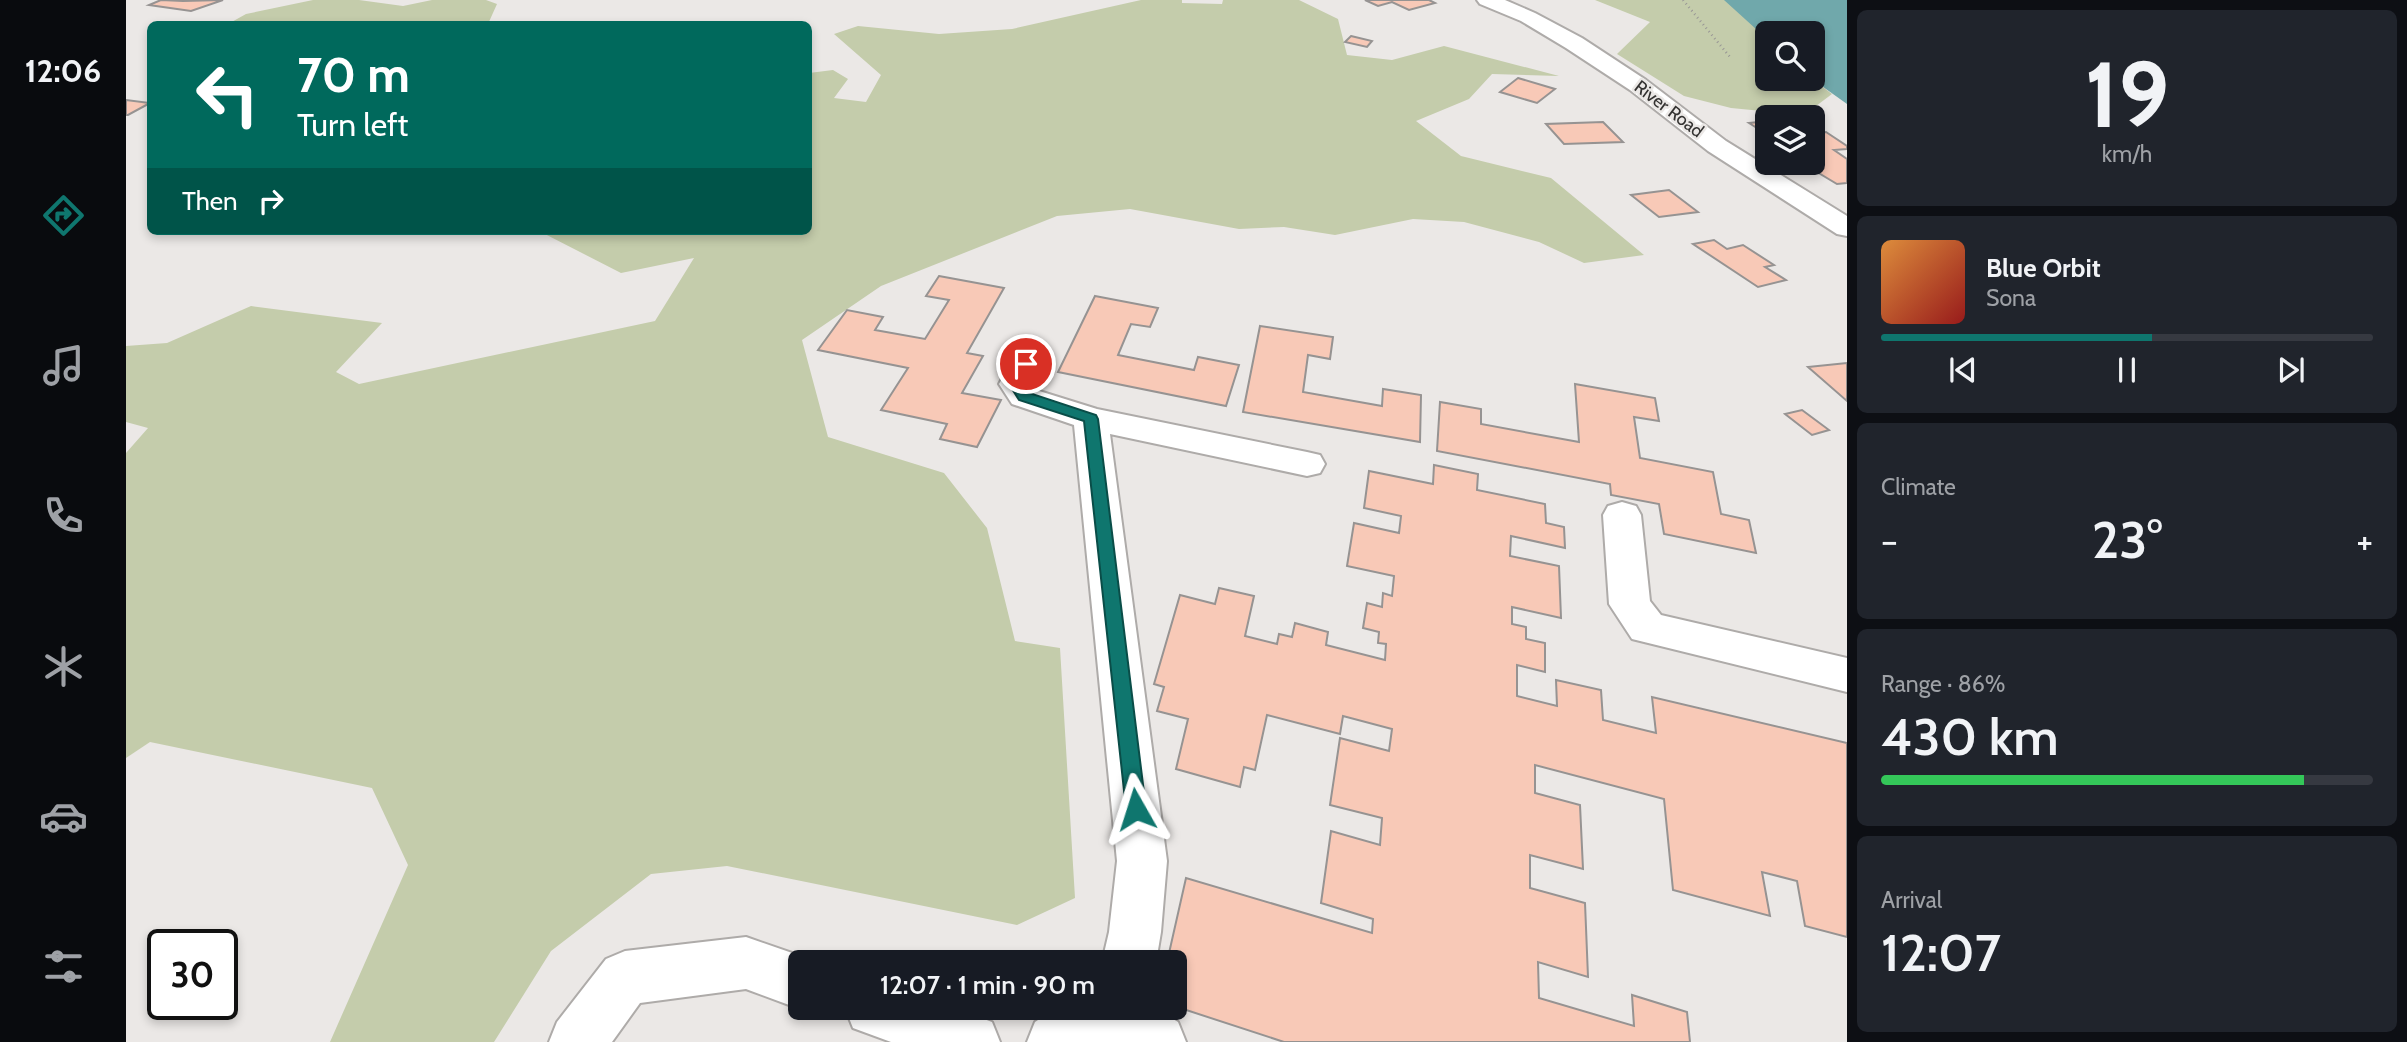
<!DOCTYPE html>
<meta charset="utf-8">
<style>
body{margin:0;font-family:Cabin,sans-serif;background:#20242c;color:#f1f3f6;height:100vh;display:flex;flex-direction:column;font-size:26px;white-space:nowrap}
*{box-sizing:border-box;margin:0}
p{font-size:23px;color:#9ea1a6}
.icon{flex:none;width:38px;height:38px;fill:none;stroke:currentColor;stroke-width:2;stroke-linecap:round;stroke-linejoin:round}
.map{position:relative;flex:1;overflow:hidden}
.drawer{display:flex;flex-direction:column;gap:10px;padding:10px;background:#0d0f14;width:560px}
.drawer>*{flex:none}
.top-card{position:absolute;left:21px;top:21px;width:665px;height:214px;border-radius:10px;box-shadow:0 4px 10px #0003;background:#00695c;color:#fff;overflow:hidden}
.tools{position:absolute;left:1629px;top:21px;display:grid;gap:14px}
.tools a{display:grid;place-items:center;width:70px;height:70px;border-radius:10px;background:#171b24;box-shadow:0 4px 10px #0003;font-size:35px}
.speed{position:absolute;left:21px;top:929px;display:flex;gap:14px;font-size:35px;font-weight:700;text-align:center}
.speed>*{display:grid;place-content:center;width:91px;height:91px;border-radius:50%;background:#171b24;box-shadow:0 4px 10px #0003;line-height:1}
.speed .limit{border:4px solid #111;border-radius:10px;background:#fff;color:#111}
.pin{position:absolute;display:grid;place-items:center;width:60px;height:60px;color:#fff;margin:-30px;border:4px solid #fff;border-radius:50%;box-shadow:0 2px 7px #0007}
.me{position:absolute;width:77px;margin:-38px;rotate:354deg;stroke-linejoin:round;filter:drop-shadow(0 0 5px #0008)}
.turn{display:flex;align-items:center;gap:24px;height:147px;padding:0 35px;font-size:32px}
.turn .icon{width:91px;height:91px;stroke-width:2.5}
.turn b{display:block;font-size:49px;line-height:60px}
.then{display:flex;align-items:center;height:66px;padding:0 35px;background:#0003;gap:14px;font-size:26px}
.big{font-size:52px;font-weight:600;line-height:1.1}
.drawer .card{flex:1;display:flex;flex-direction:column;justify-content:center;gap:10px;min-width:0;padding:0 24px;border-radius:10px;background:#20242c}
.drawer .dial{align-items:center;gap:0}
.dial b{font-size:91px;line-height:1}
.song{display:flex;align-items:center;gap:21px}
.cover{width:84px;height:84px;border-radius:10px;background:linear-gradient(135deg,hsl(30 70% 55%),hsl(0 70% 35%))}
.played{height:7px;border-radius:4px;background:linear-gradient(90deg,#0f766e 55%,#363941 55%)}
.keys{display:flex;justify-content:space-around;direction:ltr}
.heat{display:flex;justify-content:space-between;align-items:center;font-size:38px;direction:ltr}
.charge{height:10px;border-radius:5px;background:linear-gradient(90deg,#34c759 86%,#363941 0)}
.trip{position:absolute;left:662px;top:950px;width:399px;height:70px;border-radius:10px;background:#171b24;box-shadow:0 4px 10px #0003;font-weight:600;line-height:70px;text-align:center}
main{display:flex;flex:1;min-height:0}
.tabs{display:flex;flex-direction:column;width:126px;justify-content:space-around;align-items:center;background:#090b0e;color:#9ea1a6}
.tabs .icon{width:49px;height:49px}
.tabs .selected{color:#0f766e}
.tabs b{font-size:32px;color:#f1f3f6}
.map>svg:first-child{display:block}
.green{fill:#c4ccab}
.water{fill:#70a8ab}
.building{fill:#f8c9b7;stroke:#969392;stroke-width:2}
.lines{fill:none;stroke-linecap:round;stroke-linejoin:round}
.minor-casing{stroke:#aeaba9;stroke-width:4}
.path{stroke:#989695;stroke-width:2.5;stroke-dasharray:1 3.5;stroke-linecap:butt}
.minor{fill:#fff;fill-rule:evenodd}
.route{fill:#0f766e;stroke:#0a4d48;stroke-width:2}
.labels{text-anchor:middle;dominant-baseline:central;stroke-width:5;stroke-linejoin:round;paint-order:stroke}
.far-street-label{font-size:18px;fill:#333231;stroke:#ebe8e6}
</style>
<main>
<nav class="tabs">
<b>12:06</b>
<svg class="icon selected" aria-label="directions" viewBox="0 0 24 24"><path d="M12 3l9 9-9 9-9-9zM9 14v-3h6M13 9l2 2-2 2"/></svg>
<svg class="icon" aria-label="music" viewBox="0 0 24 24"><path d="M9 18V5l10-2v13"/><circle cx="6" cy="18" r="3"/><circle cx="16" cy="16" r="3"/></svg>
<svg class="icon" aria-label="phone" viewBox="0 0 24 24"><path d="M5 4h4l2 5-3 2q2 4 5 5l2-3 5 2v4C11 20 4 13 5 4z"/></svg>
<svg class="icon" aria-label="climate" viewBox="0 0 24 24"><path d="M12 3v18M4 7l16 10M4 17L20 7"/></svg>
<svg class="icon" aria-label="car" viewBox="0 0 24 24"><path d="M5 17H2v-5l4-1 3-4h7l3 4 3 1v5h-3M9 17h6M6 11h13"/><circle cx="7" cy="17" r="2"/><circle cx="17" cy="17" r="2"/></svg>
<svg class="icon" aria-label="filters" viewBox="0 0 24 24"><path d="M4 7h16M4 17h16"/><circle cx="9" cy="7" r="2"/><circle cx="15" cy="17" r="2"/></svg>
</nav>
<div class="map">
<svg width="1721" height="1042" viewBox="0 0 1721 1042">
<rect width="100%" height="100%" fill="#ebe8e6"/>
<g class="green">
<path d="M187,0H233L277,6L306,0H360L371,4L362,24H102L120,14Z"/>
<path d="M1015,0H1056V3L1096,4L1097,0H1173L1212,19L1221,55L1266,60L1318,46L1433,76L1366,74L1343,99L1290,121L1335,156L1425,178L1518,255L1458,263L1413,242L1338,222L1287,219L1209,235L1158,227L1113,229L1004,209L931,216L755,286L676,340L702,437L818,473L861,528L889,641L934,648L949,898L891,925L601,866L525,874L425,951L368,1042H204L282,865L246,788L24,742L0,758V453L22,428L0,422V346L41,343L125,306L256,323L210,372L233,384L529,321L568,258L495,273L413,231H682L683,73L707,70L722,79L708,98L740,102L755,75L708,34L732,26L813,34L886,29Z"/>
<path d="M1469,0H1601L1641,37L1642,79H1686L1706,94L1678,115L1605,108L1558,96L1491,54L1524,22Z"/>
</g>
<path class="water" d="M1598,0H1721V104L1686,79L1687,33H1642L1641,39Z"/>
<g class="building">
<path d="M35,0L57,1L97,0L65,11L23,5Z"/>
<path d="M1239,0H1303L1309,3L1283,10L1266,2L1252,6Z"/>
<path d="M1225,36L1246,41L1241,47L1219,42Z"/>
<path d="M1392,78L1429,89L1411,103L1374,92Z"/>
<path d="M0,100L24,103L2,115H0Z"/>
<path d="M1642,121V135L1623,123Z"/>
<path d="M1477,122L1497,142L1438,144L1420,124Z"/>
<path d="M1700,132L1721,146V149L1708,150L1721,159V183L1711,184L1676,163H1687V134Z"/>
<path d="M1543,190L1572,212L1533,217L1505,195Z"/>
<path d="M1588,240L1601,249L1617,245L1648,265L1639,267L1660,280L1632,287L1567,244Z"/>
<path d="M813,276L878,288L841,353L857,356L836,393L875,400L851,447L814,439L821,424L755,410L782,368L692,350L721,310L757,317L749,330L799,339L823,300L800,296Z"/>
<path d="M969,296L1032,308L1024,327L1005,324L992,355L1068,370L1072,357L1113,365L1100,406L932,372Z"/>
<path d="M1134,326L1207,337L1204,359L1182,355L1177,392L1256,406L1257,389L1295,395L1294,442L1117,412Z"/>
<path d="M1721,363V401L1682,367Z"/>
<path d="M1449,384L1529,398L1533,421L1508,417L1514,458L1587,472L1595,514L1623,520L1630,553L1538,534L1533,504L1485,495L1484,484L1311,451L1314,402L1355,409V424L1453,442Z"/>
<path d="M1676,410L1703,430L1686,435L1659,414Z"/>
<path d="M1308,465L1352,474L1351,490L1419,504L1420,523L1438,527L1439,548L1385,536L1384,556L1433,566L1435,618L1386,607V624L1400,627V639L1419,643V672L1391,665V696L1431,706L1430,680L1475,690L1477,720L1530,733L1526,697L1721,743V937L1679,926L1671,881L1636,872L1644,916L1547,890L1538,799L1409,765V793L1454,805L1457,869L1404,855V888L1459,903L1462,977L1412,962L1413,998L1508,1026L1506,995L1561,1012L1564,1042H1158L1048,1006V962H1041L1060,878L1246,933L1247,919L1195,903L1205,831L1254,845L1256,818L1204,805L1214,738L1263,751L1266,729L1217,716L1214,734L1141,715L1129,770L1118,767L1114,787L1050,769L1062,719L1031,711L1038,687L1028,684L1054,595L1089,604L1093,588L1128,596L1119,636L1151,644L1153,634L1166,637L1169,623L1202,632L1200,645L1259,660L1260,644L1252,643L1253,632L1237,628L1241,603L1256,607L1257,593L1266,596L1268,576L1221,566L1228,523L1273,533L1275,516L1238,508L1243,471L1307,484Z"/>
</g>
<g class="lines">
<g class="minor-casing">
<g id="minor">
<path d="M1351,0H1379L1409,13L1456,38L1520,80L1600,141L1721,216V236L1711,234L1582,151L1504,90L1440,48L1395,21L1354,4Z"/>
<path d="M900,354L912,357L917,364L907,384L910,390L971,409L1181,452L1194,455L1199,464L1194,473L1181,476L984,434L1041,861L1035,932L1030,962H976L983,932L991,861L948,425L886,404L873,384L888,357Z"/>
<path d="M1496,502L1510,506L1515,515L1524,601L1535,615L1721,658V692L1506,639L1483,604L1477,515L1482,506Z"/>
<path d="M620,937L692,962H674V1008H676L674,1009L620,989L514,1003L486,1042H423L431,1022L480,959L499,951Z"/>
<path d="M719,1008H829L866,1022L874,1042H765L727,1028Z"/>
<path d="M930,1008H1029L1052,1022L1060,1042H901L909,1022Z"/>
</g>
</g>
<path class="path" d="M1557,0L1604,57"/>
<use href="#minor" class="minor"/>
</g>
<path class="route" d="M900,360L907,364L897,384L903,393L970,415L972,419L1020,809L1018,815L1010,818L1003,815L1000,809L958,421L893,400L883,384L895,361Z"/>
<g class="labels">
<g class="far-street-label">
<text transform="translate(1543 109) rotate(37)">River Road</text>
</g>
</g>
</svg>
<div class="tools">
<a><svg class="icon" aria-label="search" viewBox="0 0 24 24"><circle cx="10" cy="10" r="6"/><path d="M15 15l6 6"/></svg></a>
<a><svg class="icon" aria-label="layers" viewBox="0 0 24 24"><path d="M12 4l9 5-9 5-9-5zM3 14l9 5 9-5"/></svg></a>
</div>
<div class="speed"><div class="limit">30</div></div>
<div class="pin" style="left:900px;top:364px;background:#d93025"><svg class="icon" aria-label="arrive" viewBox="0 0 24 24"><path d="M6 21V4h12l-3 4 3 4H6"/></svg></div>
<svg class="me" style="left:1010px;top:809px" viewBox="-20 -20 40 40"><path d="M0-17L14 15 0 8-14 15z" fill="#0f766e" stroke="#fff" stroke-width="4"/></svg>
<div class="trip">12:07 · 1 min · 90 m</div>
<div class="top-card">
<div class="turn"><svg class="icon" aria-label="left" viewBox="0 0 24 24"><path d="M17 20v-9H6M10 6l-5 5 5 5"/></svg><div><b>70 m</b>Turn left</div></div>
<div class="then">Then<svg class="icon" aria-label="right" viewBox="0 0 24 24"><path d="M7 20v-9h11M14 6l5 5-5 5"/></svg></div>
</div>
</div>
<section class="drawer">
<div class="card dial"><b>19</b><p>km/h</p></div>
<div class="card">
<div class="song"><i class="cover"></i><div><b>Blue Orbit</b><p>Sona</p></div></div>
<div class="played"></div>
<div class="keys"><svg class="icon" aria-label="previous" viewBox="0 0 24 24"><path d="M18 5L8 12l10 7zM5 5v14"/></svg><svg class="icon" aria-label="pause" viewBox="0 0 24 24"><path d="M8 5v14M16 5v14"/></svg><svg class="icon" aria-label="next" viewBox="0 0 24 24"><path d="M6 5l10 7-10 7zM19 5v14"/></svg></div>
</div>
<div class="card"><p>Climate</p>
<div class="heat"><a>−</a><b class="big">23°</b><a>+</a></div>
</div>
<div class="card"><p>Range · 86%</p><b class="big">430 km</b><div class="charge"></div></div>
<div class="card"><p>Arrival</p><b class="big">12:07</b></div>
</section>
</main>
